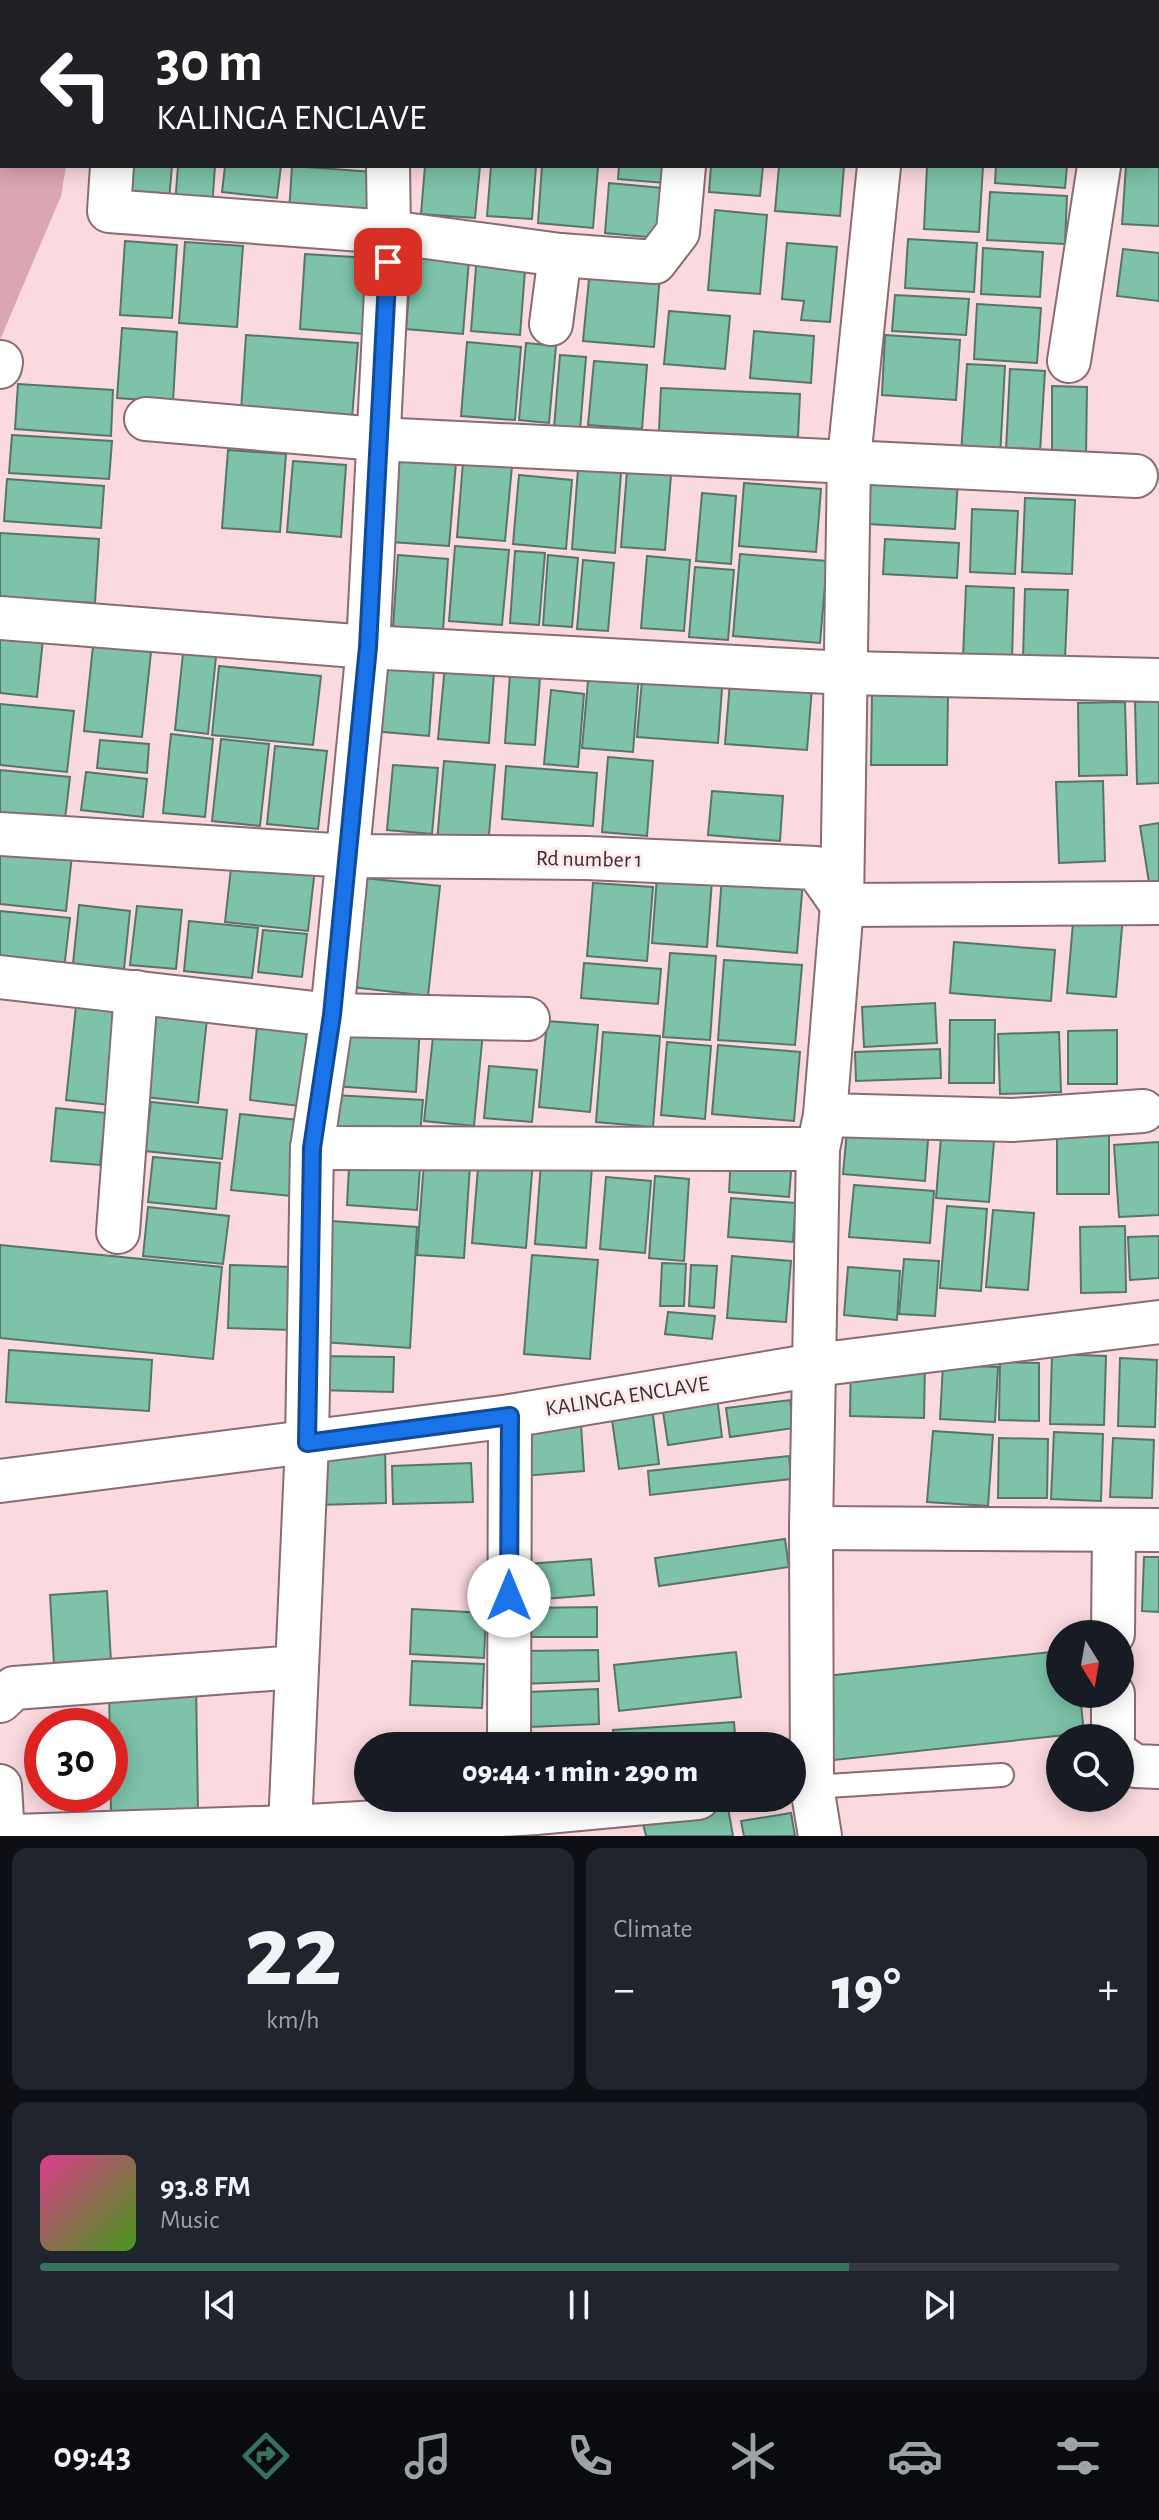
<!DOCTYPE html>
<meta charset="utf-8">
<style>
body{margin:0;font-family:"Alegreya Sans",sans-serif;background:#20242c;color:#f1f3f6;height:100vh;display:flex;flex-direction:column;font-size:30px;white-space:nowrap}
*{box-sizing:border-box;margin:0}
p{font-size:26px;color:#9ea1a6}
.icon{flex:none;width:44px;height:44px;fill:none;stroke:currentColor;stroke-width:2;stroke-linecap:round;stroke-linejoin:round}
.map{position:relative;height:1836px;overflow:hidden}
.panel{display:flex;flex-direction:column;gap:12px;padding:12px;background:#0d0f14;flex:1}
.panel>*{flex:none}
.banner{position:absolute;left:0px;top:0px;width:1160px;height:168px;box-shadow:0 4px 20px #0003;background:#202124;color:#fff;overflow:hidden}
.needle{width:52px;rotate:169deg}
.fabs{position:absolute;left:1046px;top:1620px;display:grid;gap:16px}
.fabs a{display:grid;place-items:center;width:88px;height:88px;border-radius:50%;background:#171b24;box-shadow:0 4px 20px #0003;font-size:40px}
.speed{position:absolute;left:24px;top:1708px;display:flex;gap:16px;font-size:40px;font-weight:700;text-align:center}
.speed>*{display:grid;place-content:center;width:104px;height:104px;border-radius:50%;background:#171b24;box-shadow:0 4px 20px #0003;line-height:1}
.speed .limit{border:12px solid #d22;background:#fff;color:#111}
.pin{position:absolute;display:grid;place-items:center;width:68px;height:68px;color:#fff;margin:-34px;border-radius:16px;box-shadow:0 4px 12px #0006}
.me{position:absolute;width:88px;margin:-44px;rotate:0deg;stroke-linejoin:round;filter:drop-shadow(0 0 6px #0008)}
.turn{display:flex;align-items:center;gap:28px;height:168px;padding:0 24px;font-size:36px}
.turn .icon{width:104px;height:104px;stroke-width:2.5}
.turn b{display:block;font-size:56px;line-height:68px}
.big{font-size:60px;font-weight:800;line-height:1.1}
.panel .tile{flex:1;display:flex;flex-direction:column;justify-content:center;gap:12px;min-width:0;padding:0 28px;border-radius:16px;background:#20242c}
.panel .dial{align-items:center;gap:0}
.dial b{font-size:104px;line-height:1}
.song{display:flex;align-items:center;gap:24px}
.cover{width:96px;height:96px;border-radius:12px;background:linear-gradient(135deg,hsl(330 70% 55%),hsl(100 70% 35%))}
.played{height:8px;border-radius:4px;background:linear-gradient(90deg,#35735f 75%,#363941 75%)}
.keys{display:flex;justify-content:space-around;direction:ltr}
.heat{display:flex;justify-content:space-between;align-items:center;font-size:44px;direction:ltr}
.panel .tiles{flex:1;display:grid;gap:12px;grid-template-columns:1fr 1fr}
.tile:last-child{grid-column:span 2}
.trip{position:absolute;left:354px;top:1732px;width:452px;height:80px;border-radius:40px;background:#171b24;box-shadow:0 4px 20px #0003;font-weight:800;line-height:80px;text-align:center}
.tab-bar{display:flex;height:128px;justify-content:space-around;align-items:center;background:#090b0e;color:#9ea1a6}
.tab-bar .icon{width:56px;height:56px}
.tab-bar .active{color:#35735f}
.tab-bar b{font-size:36px;color:#f1f3f6}
.map>svg:first-child{display:block}
.green{fill:#dba5b1}
.building{fill:#7dc2a9;stroke:#58756b;stroke-width:2}
.lines{fill:none;stroke-linecap:round;stroke-linejoin:round}
.service-casing{stroke:#896c71;stroke-width:26}
.minor-casing{stroke:#896c71;stroke-width:46}
.service{stroke:#fff;stroke-width:22}
.minor{stroke:#fff;stroke-width:42}
.route-casing{stroke:#114b97;stroke-width:20}
.route{stroke:#1a73e8;stroke-width:14}
.labels{text-anchor:middle;dominant-baseline:central;stroke-width:6;stroke-linejoin:round;paint-order:stroke}
.street-label{font-size:22px;fill:#3a2e30;stroke:#feeaed}
</style>
<div class="map">
<svg width="1159" height="1836" viewBox="0 0 1159 1836">
<rect width="100%" height="100%" fill="#fad9df"/>
<path class="green" d="M0,0H92L2,2V166H66L61,196L0,340Z"/>
<g class="building">
<path d="M282,0H363L282,2Z"/>
<path d="M374,0H452L373,2Z"/>
<path d="M489,0H559L489,2Z"/>
<path d="M722,0H783L722,2Z"/>
<path d="M790,0H857L790,2Z"/>
<path d="M924,0H995V2Z"/>
<path d="M1012,0H1073L1012,2Z"/>
<path d="M1159,131V226L1122,224L1126,166H1158Z"/>
<path d="M130,166H172L169,200L128,197Z"/>
<path d="M178,166H215L212,208L175,205Z"/>
<path d="M225,166H281L277,198L222,192Z"/>
<path d="M292,166L373,172L369,219L289,213Z"/>
<path d="M425,166H480L475,218L421,214Z"/>
<path d="M491,166H536L532,219L487,216Z"/>
<path d="M542,166L598,167L593,228L538,223Z"/>
<path d="M619,166H667L665,183L618,179Z"/>
<path d="M711,166H763L760,196L709,192Z"/>
<path d="M779,166H844L840,216L775,211Z"/>
<path d="M927,166H983L979,232L924,229Z"/>
<path d="M996,166H1067L1065,188L995,183Z"/>
<path d="M609,183L662,188L658,238L605,233Z"/>
<path d="M990,192L1067,196L1065,244L987,240Z"/>
<path d="M715,210L767,215L760,294L708,290Z"/>
<path d="M908,239L977,243L974,292L905,288Z"/>
<path d="M125,241L177,245L172,318L120,315Z"/>
<path d="M185,242L243,246L237,327L179,323Z"/>
<path d="M787,243L837,247L830,322L801,320L804,301L782,299Z"/>
<path d="M983,248L1043,252L1040,297L981,294Z"/>
<path d="M1123,249L1159,253V301L1117,296Z"/>
<path d="M305,254L369,258L364,334L300,329Z"/>
<path d="M477,254L526,258L520,335L471,331Z"/>
<path d="M412,255L469,260L463,334L406,329Z"/>
<path d="M590,269L660,275L654,347L583,341Z"/>
<path d="M895,295L969,299L966,335L892,331Z"/>
<path d="M977,304L1041,308L1037,363L974,359Z"/>
<path d="M669,311L730,316L725,369L664,364Z"/>
<path d="M122,328L177,332L173,402L117,398Z"/>
<path d="M754,331L814,336L811,383L750,378Z"/>
<path d="M246,335L358,343L352,418L241,411Z"/>
<path d="M885,335L960,340L956,400L882,395Z"/>
<path d="M467,342L521,347L515,420L461,416Z"/>
<path d="M526,343L556,346L549,423L519,420Z"/>
<path d="M560,355L586,357L580,430L554,428Z"/>
<path d="M594,361L647,365L642,429L588,425Z"/>
<path d="M967,364L1005,366L1000,457L961,454Z"/>
<path d="M1010,369L1045,371L1040,452L1006,451Z"/>
<path d="M18,384L113,390L111,436L15,429Z"/>
<path d="M1052,386L1087,387L1086,457H1052Z"/>
<path d="M661,388L800,394L798,437L659,431Z"/>
<path d="M12,435L112,441L109,479L9,473Z"/>
<path d="M228,450L286,454L280,532L222,528Z"/>
<path d="M398,458L456,463L449,546L391,542Z"/>
<path d="M293,461L346,465L341,537L287,532Z"/>
<path d="M463,462L512,466L505,541L457,537Z"/>
<path d="M578,469L621,473L615,553L572,549Z"/>
<path d="M627,471L671,475L665,550L621,547Z"/>
<path d="M519,475L572,480L566,549L513,544Z"/>
<path d="M871,476L958,480L955,529L868,524Z"/>
<path d="M7,479L104,486L101,528L4,521Z"/>
<path d="M744,483L821,489L816,552L739,546Z"/>
<path d="M702,493L736,496L731,564L696,561Z"/>
<path d="M1025,498L1075,500L1072,574L1022,572Z"/>
<path d="M972,509L1018,511L1015,574L970,572Z"/>
<path d="M0,533L99,539L95,603L0,597Z"/>
<path d="M885,539L959,543L957,578L883,574Z"/>
<path d="M455,546L509,550L502,625L449,621Z"/>
<path d="M515,551L545,553L539,625L510,623Z"/>
<path d="M740,554L827,561L820,643L733,636Z"/>
<path d="M398,555L448,559L443,630L393,627Z"/>
<path d="M548,555L578,558L572,627L543,625Z"/>
<path d="M647,556L690,560L684,631L641,628Z"/>
<path d="M583,560L614,563L608,631L577,629Z"/>
<path d="M695,567L734,570L728,640L689,637Z"/>
<path d="M966,586L1014,588L1012,660L963,658Z"/>
<path d="M1025,589L1068,590L1065,659L1023,658Z"/>
<path d="M0,634L43,639L37,697L0,693Z"/>
<path d="M184,644L217,647L208,734L175,730Z"/>
<path d="M93,646L151,652L142,737L84,731Z"/>
<path d="M446,655L495,659L489,743L438,739Z"/>
<path d="M377,664L434,669L429,736L372,731Z"/>
<path d="M219,666L321,676L313,745L212,735Z"/>
<path d="M643,669L723,675L718,743L637,737Z"/>
<path d="M731,669L813,675L807,750L725,744Z"/>
<path d="M589,670L639,674L633,752L582,748Z"/>
<path d="M510,674L540,677L535,745L505,743Z"/>
<path d="M551,690L584,694L578,767L544,764Z"/>
<path d="M872,692L948,693L947,765H871Z"/>
<path d="M1159,701V783L1137,784L1135,702Z"/>
<path d="M1125,702L1127,775L1079,776L1078,703Z"/>
<path d="M0,704L74,711L67,772L0,765Z"/>
<path d="M171,734L213,739L205,817L163,813Z"/>
<path d="M221,739L269,744L260,826L212,821Z"/>
<path d="M100,740L149,744L147,773L97,768Z"/>
<path d="M275,746L327,751L318,829L267,824Z"/>
<path d="M608,757L653,761L647,836L602,832Z"/>
<path d="M444,761L495,765L488,846L437,842Z"/>
<path d="M393,765L438,768L432,834L387,830Z"/>
<path d="M506,766L597,773L593,826L502,819Z"/>
<path d="M0,770L70,777L63,836L0,830Z"/>
<path d="M86,772L147,779L143,817L81,810Z"/>
<path d="M1103,781L1105,861L1059,863L1056,782Z"/>
<path d="M712,791L783,796L780,841L708,835Z"/>
<path d="M1159,823V888L1150,889L1140,826Z"/>
<path d="M0,838L73,846L66,911L0,904Z"/>
<path d="M232,859L315,868L308,931L225,922Z"/>
<path d="M658,863L713,867L707,947L652,943Z"/>
<path d="M722,875L803,881L797,953L717,946Z"/>
<path d="M363,878L440,886L428,996L352,987Z"/>
<path d="M593,883L653,887L647,961L587,956Z"/>
<path d="M79,905L130,911L124,969L73,964Z"/>
<path d="M137,906L182,910L176,969L130,965Z"/>
<path d="M0,911L70,918L64,969L0,962Z"/>
<path d="M1074,911L1123,916L1116,997L1067,993Z"/>
<path d="M189,921L258,928L252,978L184,971Z"/>
<path d="M263,930L307,934L302,977L258,972Z"/>
<path d="M954,942L1055,950L1051,1001L950,993Z"/>
<path d="M670,953L716,956L710,1040L663,1037Z"/>
<path d="M724,960L802,965L795,1045L718,1040Z"/>
<path d="M584,963L661,969L658,1004L581,998Z"/>
<path d="M935,1003L937,1043L864,1047L862,1007Z"/>
<path d="M76,1006L128,1012L118,1106L66,1100Z"/>
<path d="M156,1014L207,1019L198,1103L146,1097Z"/>
<path d="M950,1020H995L994,1083H949Z"/>
<path d="M339,1021L420,1026L416,1092L334,1086Z"/>
<path d="M547,1021L598,1025L590,1112L539,1107Z"/>
<path d="M257,1026L307,1031L299,1106L250,1100Z"/>
<path d="M434,1027L483,1032L474,1126L424,1121Z"/>
<path d="M1117,1030V1084H1068V1031Z"/>
<path d="M603,1032L660,1036L653,1127L596,1122Z"/>
<path d="M1059,1032L1061,1092L1000,1094L998,1034Z"/>
<path d="M667,1042L711,1046L705,1119L661,1115Z"/>
<path d="M718,1045L800,1052L794,1121L712,1114Z"/>
<path d="M940,1049L941,1078L856,1081L855,1052Z"/>
<path d="M489,1066L537,1070L532,1122L484,1118Z"/>
<path d="M334,1095L423,1100L419,1145L331,1143Z"/>
<path d="M151,1102L227,1110L222,1159L145,1151Z"/>
<path d="M56,1108L106,1113L100,1165L51,1161Z"/>
<path d="M240,1114L299,1120L291,1196L231,1190Z"/>
<path d="M848,1120L929,1126L925,1181L843,1174Z"/>
<rect x="1057" y="1124" width="52" height="70"/>
<path d="M942,1125L995,1129L989,1202L936,1198Z"/>
<path d="M1159,1142V1215L1119,1217L1114,1145Z"/>
<path d="M350,1149L421,1154L417,1210L347,1205Z"/>
<path d="M479,1155L533,1160L526,1248L472,1243Z"/>
<path d="M731,1155L792,1160L789,1197L729,1192Z"/>
<path d="M153,1157L220,1163L216,1209L148,1202Z"/>
<path d="M424,1162L470,1165L464,1258L417,1255Z"/>
<path d="M541,1163L592,1167L586,1248L535,1244Z"/>
<path d="M655,1176L689,1179L684,1261L649,1258Z"/>
<path d="M606,1177L651,1181L645,1253L600,1249Z"/>
<path d="M854,1185L934,1191L930,1243L849,1237Z"/>
<path d="M731,1198L796,1203L793,1242L728,1237Z"/>
<path d="M947,1206L987,1209L981,1291L940,1288Z"/>
<path d="M148,1207L229,1216L223,1264L143,1256Z"/>
<path d="M993,1210L1034,1213L1028,1290L986,1287Z"/>
<path d="M331,1221L417,1227L410,1348L322,1342Z"/>
<path d="M1125,1226L1126,1292L1081,1293L1080,1227Z"/>
<path d="M1159,1236V1278L1130,1280L1128,1237Z"/>
<path d="M0,1245L222,1267L213,1359L0,1338Z"/>
<path d="M532,1255L598,1260L590,1359L524,1354Z"/>
<path d="M732,1256L791,1261L786,1322L727,1318Z"/>
<path d="M904,1259L939,1261L935,1316L899,1314Z"/>
<path d="M662,1263L686,1264L684,1306H660Z"/>
<path d="M230,1265L292,1267L290,1330L228,1328Z"/>
<path d="M691,1265L717,1266L714,1308L689,1306Z"/>
<path d="M848,1267L900,1271L897,1320L844,1315Z"/>
<path d="M668,1312L715,1316L712,1339L665,1334Z"/>
<path d="M9,1350L152,1360L149,1411L6,1402Z"/>
<path d="M1052,1354L1106,1356L1104,1425L1050,1424Z"/>
<path d="M315,1356L394,1357L393,1392L315,1390Z"/>
<path d="M1120,1358L1157,1360L1155,1427L1118,1426Z"/>
<path d="M851,1360L925,1362L924,1418L850,1416Z"/>
<path d="M1000,1362L1039,1363V1421L999,1420Z"/>
<path d="M943,1365L998,1367L995,1422L940,1419Z"/>
<path d="M717,1397L722,1437L668,1445L662,1405Z"/>
<path d="M790,1400L794,1428L730,1437L726,1408Z"/>
<path d="M652,1407L659,1464L619,1469L611,1413Z"/>
<path d="M581,1424L584,1471L523,1476L520,1428Z"/>
<path d="M933,1431L993,1435L988,1506L927,1502Z"/>
<path d="M1054,1432L1103,1434L1101,1501L1051,1499Z"/>
<path d="M999,1438L1048,1439L1047,1498H998Z"/>
<path d="M1113,1438L1154,1440L1152,1498L1110,1497Z"/>
<path d="M385,1448L386,1503L318,1505L316,1450Z"/>
<path d="M789,1456L791,1479L650,1495L648,1471Z"/>
<path d="M471,1463L473,1502L393,1504L392,1466Z"/>
<path d="M785,1539L789,1567L659,1586L655,1558Z"/>
<path d="M1144,1557H1159V1612L1142,1611Z"/>
<path d="M591,1559L594,1595L531,1600L528,1564Z"/>
<path d="M107,1591L111,1662L54,1665L50,1595Z"/>
<path d="M597,1607V1637H523V1608Z"/>
<path d="M412,1609L486,1613L484,1658L410,1654Z"/>
<path d="M598,1650L599,1681L522,1684L523,1651Z"/>
<path d="M1060,1651V1694H1080L1084,1733L825,1761L817,1677Z"/>
<path d="M736,1652L741,1697L619,1711L614,1665Z"/>
<path d="M412,1661L484,1664L482,1708L410,1705Z"/>
<path d="M196,1683L198,1813L111,1815L109,1685Z"/>
<path d="M598,1689L599,1724L530,1727L529,1692Z"/>
<path d="M734,1722L736,1746H614L613,1730Z"/>
<path d="M728,1808L733,1836H646L643,1823Z"/>
<path d="M791,1813L795,1836H744L741,1821Z"/>
</g>
<g class="lines">
<g class="service-casing">
<path id="service" d="M812,1787L1002,1775"/>
</g>
<g class="minor-casing">
<g id="minor">
<path d="M124,2V0"/>
<path d="M249,2V0"/>
<path d="M478,2V0"/>
<path d="M892,2V0"/>
<path d="M1112,2L1113,0"/>
<path d="M1158,123H1159"/>
<path d="M112,166L109,211L389,232L560,255L655,262L678,232L684,166"/>
<path d="M388,166L389,232L368,647L332,1015L312,1148L307,1443L290,1827L536,1813L698,1798"/>
<path d="M551,324L560,255"/>
<path d="M1069,361L1099,166"/>
<path d="M0,367L1,362"/>
<path d="M146,419L377,439L1136,476"/>
<path d="M0,618L368,647L846,673L1159,680"/>
<path d="M0,834L349,856L587,858L816,868L842,905L1159,903"/>
<path d="M0,977L332,1015L528,1019"/>
<path d="M825,1115L1013,1120L1143,1111"/>
<path d="M312,1148L818,1149"/>
<path d="M118,1232L136,992"/>
<path d="M0,1481L510,1416L815,1365L1159,1322"/>
<path d="M811,1528L1159,1530"/>
<path d="M1113,1634L1114,1530"/>
<path d="M0,1701L14,1688L297,1667"/>
<path d="M1113,1738V1694"/>
<path d="M509,1746L510,1416"/>
<path d="M1120,1756L1135,1766L1159,1767"/>
<path d="M0,1786L3,1836"/>
<path d="M14,1836L290,1827L293,1836"/>
<path d="M820,1836L812,1787L811,1528L818,1149L825,1115L842,905L849,459L879,166"/>
</g>
</g>
<use href="#service" class="service"/>
<use href="#minor" class="minor"/>
</g>
<g class="lines">
<g class="route-casing">
<path id="route" d="M388,262L368,647L332,1015L312,1148L307,1443L510,1416L509,1596"/>
</g>
<use href="#route" class="route"/>
</g>
<g class="labels">
<g class="street-label">
<text transform="translate(589 859) rotate(1)">Rd number 1</text>
<text transform="translate(627 1396) rotate(-9)">KALINGA ENCLAVE</text>
</g>
</g>
</svg>
<div class="fabs">
<a><svg class="needle" viewBox="-14 -14 28 28"><path d="M0-13l5 13h-10z" fill="#e53935"/><path d="M0 13l5-13h-10z" fill="#9ea1a6"/></svg></a>
<a><svg class="icon" aria-label="search" viewBox="0 0 24 24"><circle cx="10" cy="10" r="6"/><path d="M15 15l6 6"/></svg></a>
</div>
<div class="speed"><div class="limit">30</div></div>
<div class="pin" style="left:388px;top:262px;background:#d93025"><svg class="icon" aria-label="arrive" viewBox="0 0 24 24"><path d="M6 21V4h12l-3 4 3 4H6"/></svg></div>
<svg class="me" style="left:509px;top:1596px" viewBox="-20 -20 40 40"><circle r="19" fill="#fff"/><path d="M0-13L10 11 0 6-10 11z" fill="#1a73e8"/></svg>
<div class="trip">09:44 · 1 min · 290 m</div>
<div class="banner">
<div class="turn"><svg class="icon" aria-label="left" viewBox="0 0 24 24"><path d="M17 20v-9H6M10 6l-5 5 5 5"/></svg><div><b>30 m</b>KALINGA ENCLAVE</div></div>
</div>
</div>
<section class="panel">
<div class="tiles">
<div class="tile dial"><b>22</b><p>km/h</p></div>
<div class="tile"><p>Climate</p>
<div class="heat"><a>−</a><b class="big">19°</b><a>+</a></div>
</div>
<div class="tile">
<div class="song"><i class="cover"></i><div><b>93.8 FM</b><p>Music</p></div></div>
<div class="played"></div>
<div class="keys"><svg class="icon" aria-label="previous" viewBox="0 0 24 24"><path d="M18 5L8 12l10 7zM5 5v14"/></svg><svg class="icon" aria-label="pause" viewBox="0 0 24 24"><path d="M8 5v14M16 5v14"/></svg><svg class="icon" aria-label="next" viewBox="0 0 24 24"><path d="M6 5l10 7-10 7zM19 5v14"/></svg></div>
</div>
</div>
</section>
<nav class="tab-bar">
<b>09:43</b>
<svg class="icon active" aria-label="directions" viewBox="0 0 24 24"><path d="M12 3l9 9-9 9-9-9zM9 14v-3h6M13 9l2 2-2 2"/></svg>
<svg class="icon" aria-label="music" viewBox="0 0 24 24"><path d="M9 18V5l10-2v13"/><circle cx="6" cy="18" r="3"/><circle cx="16" cy="16" r="3"/></svg>
<svg class="icon" aria-label="phone" viewBox="0 0 24 24"><path d="M5 4h4l2 5-3 2q2 4 5 5l2-3 5 2v4C11 20 4 13 5 4z"/></svg>
<svg class="icon" aria-label="climate" viewBox="0 0 24 24"><path d="M12 3v18M4 7l16 10M4 17L20 7"/></svg>
<svg class="icon" aria-label="car" viewBox="0 0 24 24"><path d="M5 17H2v-5l4-1 3-4h7l3 4 3 1v5h-3M9 17h6M6 11h13"/><circle cx="7" cy="17" r="2"/><circle cx="17" cy="17" r="2"/></svg>
<svg class="icon" aria-label="filters" viewBox="0 0 24 24"><path d="M4 7h16M4 17h16"/><circle cx="9" cy="7" r="2"/><circle cx="15" cy="17" r="2"/></svg>
</nav>
